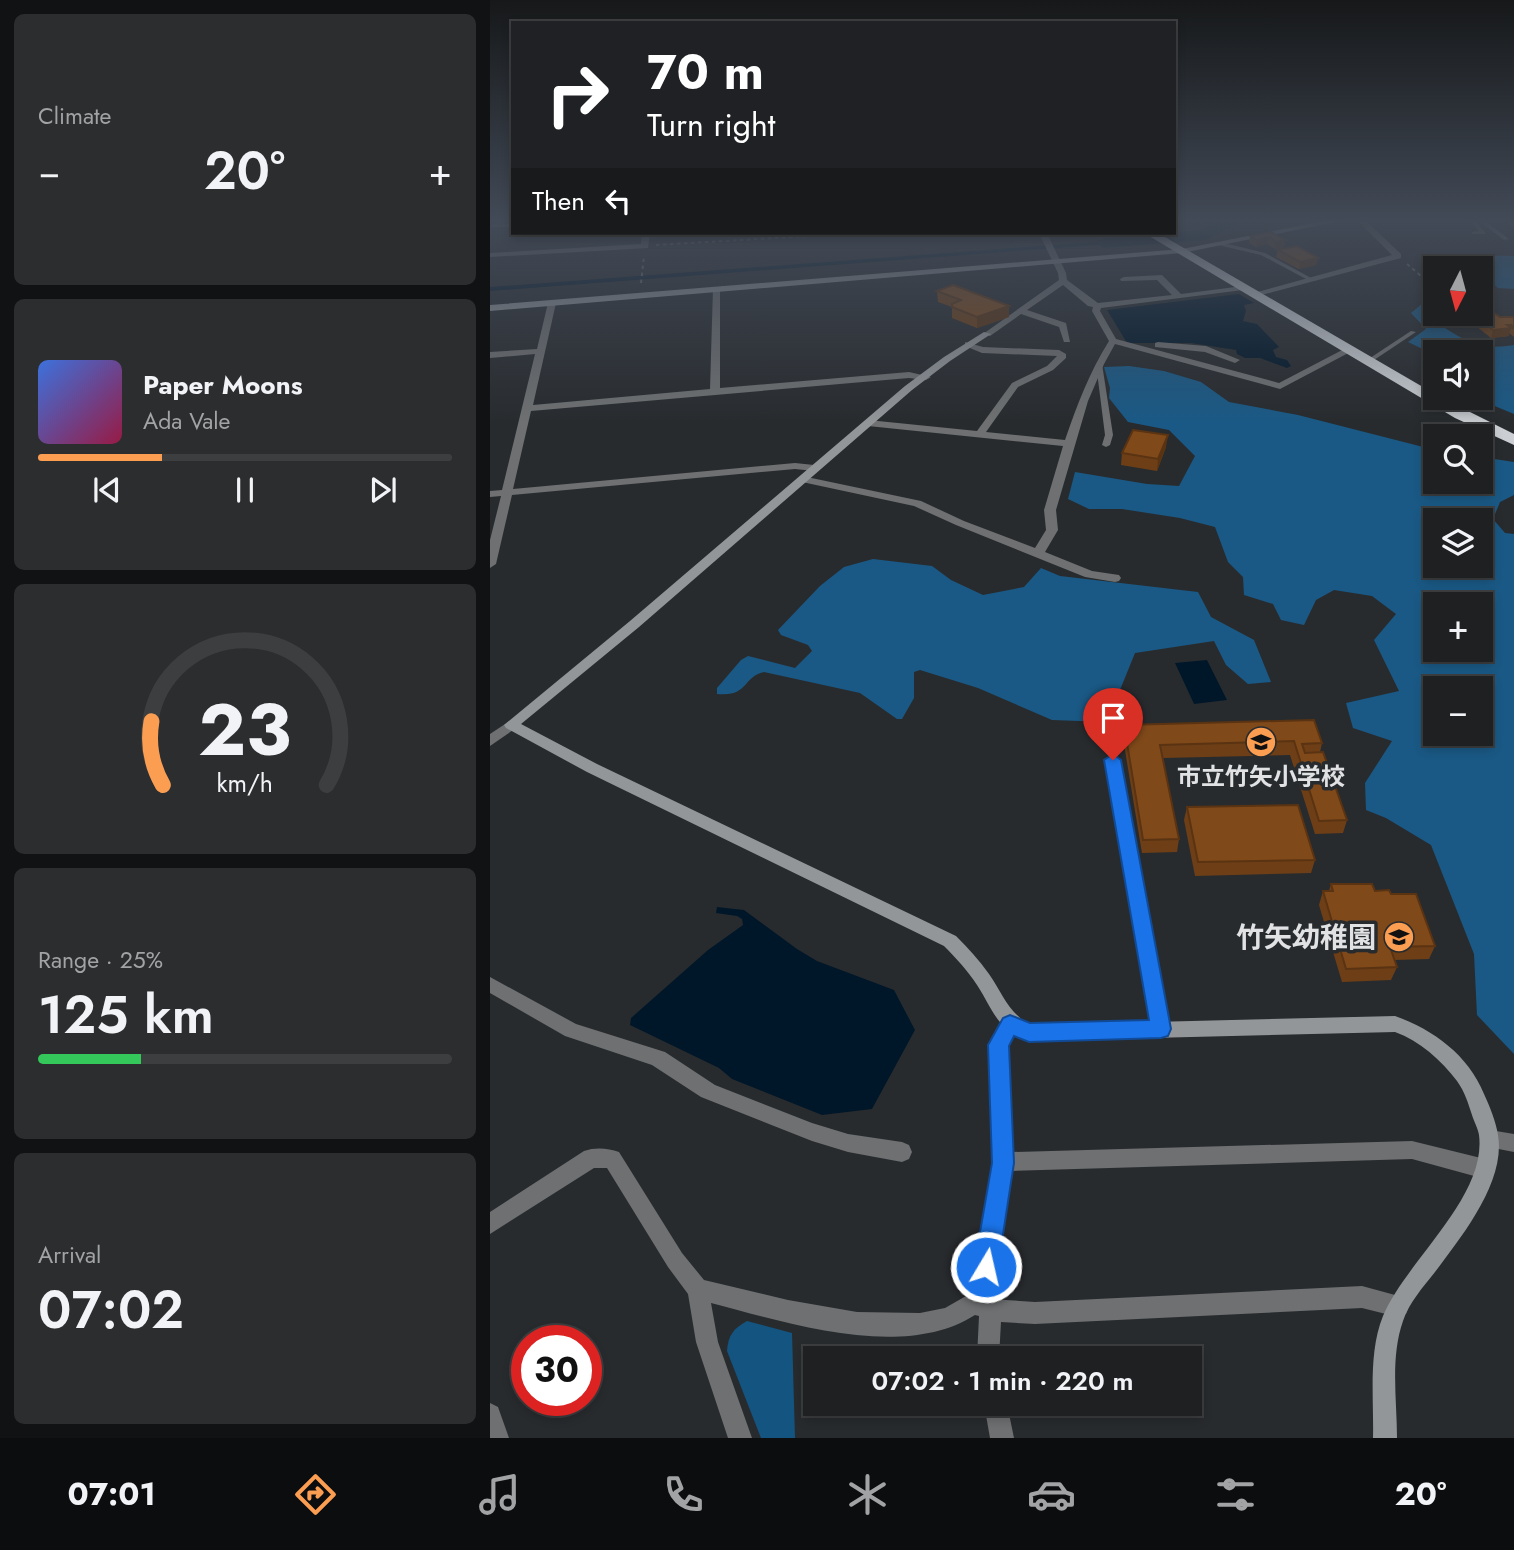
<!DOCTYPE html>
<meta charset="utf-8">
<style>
body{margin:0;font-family:Jost,"Noto Sans JP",sans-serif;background:#2b2d2f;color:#f1f3f6;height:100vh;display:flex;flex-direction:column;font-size:26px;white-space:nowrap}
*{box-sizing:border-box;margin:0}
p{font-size:23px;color:#a1a3a5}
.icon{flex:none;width:38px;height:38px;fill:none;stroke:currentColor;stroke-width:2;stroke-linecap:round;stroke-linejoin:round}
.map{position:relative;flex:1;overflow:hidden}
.panel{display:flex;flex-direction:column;gap:14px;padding:14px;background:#101213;width:490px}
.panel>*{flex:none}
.top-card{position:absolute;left:21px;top:21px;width:665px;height:214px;border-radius:0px;box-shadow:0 4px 10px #0003,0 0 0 2px #3c3e40;background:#202124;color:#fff;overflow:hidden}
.needle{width:46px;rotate:186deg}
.fabs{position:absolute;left:933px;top:256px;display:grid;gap:14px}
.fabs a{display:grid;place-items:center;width:70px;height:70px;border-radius:0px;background:#1e2022;box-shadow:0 4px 10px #0003,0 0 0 2px #3c3e40;font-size:35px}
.speed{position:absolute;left:21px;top:1325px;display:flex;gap:14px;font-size:35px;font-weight:700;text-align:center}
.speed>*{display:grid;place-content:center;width:91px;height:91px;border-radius:50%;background:#1e2022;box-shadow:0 4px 10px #0003,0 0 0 2px #3c3e40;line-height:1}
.speed .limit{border:10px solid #d22;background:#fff;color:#111}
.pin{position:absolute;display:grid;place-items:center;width:60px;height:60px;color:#fff;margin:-72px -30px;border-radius:50% 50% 50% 0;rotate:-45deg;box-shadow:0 0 7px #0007}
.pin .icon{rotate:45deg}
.me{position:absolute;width:77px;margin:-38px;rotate:9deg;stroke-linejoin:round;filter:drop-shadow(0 0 5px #0008)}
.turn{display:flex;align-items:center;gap:24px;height:147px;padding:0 21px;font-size:32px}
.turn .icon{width:91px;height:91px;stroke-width:2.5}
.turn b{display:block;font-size:49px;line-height:60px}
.then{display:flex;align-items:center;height:66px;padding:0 21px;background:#0003;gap:14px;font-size:26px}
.big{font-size:52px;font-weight:600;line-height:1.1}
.panel .widget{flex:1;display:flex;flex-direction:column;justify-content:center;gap:10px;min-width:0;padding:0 24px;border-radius:10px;background:#2b2d2f}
.panel .dial{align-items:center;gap:0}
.dial svg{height:182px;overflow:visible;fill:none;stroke:#3c3e40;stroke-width:7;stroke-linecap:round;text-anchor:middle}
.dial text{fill:#f1f3f6;stroke:none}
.song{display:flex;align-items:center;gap:21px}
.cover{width:84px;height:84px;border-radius:10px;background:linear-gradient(135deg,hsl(220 70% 55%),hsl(340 70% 35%))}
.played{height:7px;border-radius:4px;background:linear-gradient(90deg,#fb9e52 30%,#3c3e40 30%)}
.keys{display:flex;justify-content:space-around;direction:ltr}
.heat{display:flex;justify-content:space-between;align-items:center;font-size:38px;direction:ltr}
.charge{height:10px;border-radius:5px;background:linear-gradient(90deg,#34c759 25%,#3c3e40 0)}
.trip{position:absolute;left:313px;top:1346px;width:399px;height:70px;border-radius:0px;background:#1e2022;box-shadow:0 4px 10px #0003,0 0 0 2px #3c3e40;font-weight:600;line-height:70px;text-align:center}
.menu{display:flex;height:112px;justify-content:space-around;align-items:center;background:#0c0d0e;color:#a1a3a5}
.menu .icon{width:49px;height:49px}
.menu .current{color:#fb9e52}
.menu b{font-size:32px;color:#f1f3f6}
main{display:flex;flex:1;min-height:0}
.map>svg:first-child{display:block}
.green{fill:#135481}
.forest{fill:#1a5985;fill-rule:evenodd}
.water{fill:#001729}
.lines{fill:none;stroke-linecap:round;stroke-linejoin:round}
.stream{stroke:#001729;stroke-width:3.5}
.river{fill:#001729;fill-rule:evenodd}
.path{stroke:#6d6f72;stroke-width:2;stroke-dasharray:3.5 3.5;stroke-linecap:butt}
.lane{fill:#6e7071;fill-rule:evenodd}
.street{fill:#6e7071;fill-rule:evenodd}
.secondary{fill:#939699;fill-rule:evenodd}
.highway{fill:#cbcfd3;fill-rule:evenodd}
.wall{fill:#6e3f16}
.shaded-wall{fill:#5a3312}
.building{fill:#80491a;stroke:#5a3312;stroke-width:2}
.route{fill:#1a73e8;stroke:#114b97;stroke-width:2}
.labels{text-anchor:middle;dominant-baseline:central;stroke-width:7;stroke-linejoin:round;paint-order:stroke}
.poi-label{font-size:24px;font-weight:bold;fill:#e0e2e4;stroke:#282b2e}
.near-poi-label{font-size:28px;font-weight:bold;fill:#e0e2e4;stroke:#282b2e;text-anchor:end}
</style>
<main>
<section class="panel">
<div class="widget"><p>Climate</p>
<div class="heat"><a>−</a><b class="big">20°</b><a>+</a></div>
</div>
<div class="widget">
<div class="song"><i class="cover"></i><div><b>Paper Moons</b><p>Ada Vale</p></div></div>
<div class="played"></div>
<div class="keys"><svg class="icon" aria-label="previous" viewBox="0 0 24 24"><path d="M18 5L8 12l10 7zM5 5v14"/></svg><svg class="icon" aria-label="pause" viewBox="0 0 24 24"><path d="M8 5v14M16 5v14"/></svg><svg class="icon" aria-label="next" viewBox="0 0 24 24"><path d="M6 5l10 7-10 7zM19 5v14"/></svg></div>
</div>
<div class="widget dial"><svg viewBox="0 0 100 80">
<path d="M14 69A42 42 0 1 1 86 69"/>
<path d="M14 69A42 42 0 0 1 9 41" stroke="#fb9e52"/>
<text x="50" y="56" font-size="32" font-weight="700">23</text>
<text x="50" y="72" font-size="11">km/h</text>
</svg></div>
<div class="widget"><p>Range · 25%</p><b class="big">125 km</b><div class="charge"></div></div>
<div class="widget"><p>Arrival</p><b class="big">07:02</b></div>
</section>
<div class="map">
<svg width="1024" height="1438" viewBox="0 0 1024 1438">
<rect width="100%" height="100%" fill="#282b2e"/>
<path class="green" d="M257,1321L302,1333L305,1438H271L237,1351C238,1335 244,1328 257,1321Z"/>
<g class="forest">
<path d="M973,255L1024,256V289L1008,288L1002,283L1001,275C992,266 980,267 970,258Z"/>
<path d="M933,303L945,305V313C956,313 961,313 967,323L955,328C979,344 994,350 1024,345V414L983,397H990V352H945V355L918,342L936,329L921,313Z"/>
<path d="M639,366L674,371L711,382L739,402L808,415L945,450V481H990L991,457L1024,462V495L1010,502L1003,519L1015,533L1024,534V1054L987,1015L984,954L941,845L896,818L876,810L875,783L902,741L863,728L856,703L909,691L884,640L906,614L882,596L844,590L826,600L814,625L791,620L783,604L754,595L753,577L738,562L725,527L690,518L632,509H599L578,499L585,472L657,484L689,486L705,456L679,430L638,422L619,398L620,388L614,367ZM945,520H990V565H945ZM945,604H990V649H945ZM945,688H990V733H945Z"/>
<path d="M383,559L442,566L461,580L493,595L534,587L551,568L570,576L708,592L721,617L764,640L781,682L758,684L736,665L724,641L645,653L617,722L562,720L488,688L430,670L424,672V698L412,719H407L370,693L274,672C252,677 259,697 227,694V688L251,660L258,656L305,668L322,651L318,645L291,635L288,630L330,586L354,567Z"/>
</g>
<g class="water">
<path d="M657,238L662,241L0,291V287Z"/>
<path d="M749,294L764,303L754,305L756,311L753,321L767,324L789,347L783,350L786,357L797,360L801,366L797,368L770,358H755L747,354L746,350L701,343H637L617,310Z"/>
<path d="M717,660L737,700L704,704L685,663Z"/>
<path d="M227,907L254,910L307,949L327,961L404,990L425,1030L382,1109L332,1115L242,1079L229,1068L140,1025L141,1018L218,950L253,925L252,919L247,916L226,913Z"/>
</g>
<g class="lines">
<path class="stream" d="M717,221L726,232"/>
<path class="river" d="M729,221H752L716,240L614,248L605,243L614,238L712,230Z"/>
<g class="path">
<path d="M166,245L370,233"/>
<path d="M917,264L945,288"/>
<path d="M151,283L154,256"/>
</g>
<g class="lane">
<path d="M980,221H985L995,232V234H982V232L989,231Z"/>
<path d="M989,221H995L1019,239L1014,240Z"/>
<path d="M730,242L775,253L823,279L818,280L771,255L728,245L727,244Z"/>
<path d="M921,331L926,332L881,362H877V360Z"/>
<path d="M609,362L612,364L623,435L620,445L616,447L612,445L615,435L606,364Z"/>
<path d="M623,756L628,760L677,1029L675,1033L671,1034L667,1033L665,1029L618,760Z"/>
</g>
<g class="street">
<path d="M868,221H876L911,254V258L764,297L760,294L902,255Z"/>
<path d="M1015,221H1023L1024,228Z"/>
<path d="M23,223V227H0L3,224Z"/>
<path d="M152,233H160L158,248L0,257V253L151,244Z"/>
<path d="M549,233H557L576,273L577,280L608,303L682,295L667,280L631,281L630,279L634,277L672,275L691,294L753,286L757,288L753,290L611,308L610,311L626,339L789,383L856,348L864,350L790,389L625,344L614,364L598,401L566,510L568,530L555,552L602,571L629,575L631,578L629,581L625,582L595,577L466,525L424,506L312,482L307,479L312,476L431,501L474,521L545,548L556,530L554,510L573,446L378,426L373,423L378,420L487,431L522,383L557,366L567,356L492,353L475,346V342L493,347L569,350L576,354V358L563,370L528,387L496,432L575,440C587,405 599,373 619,341L602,311L603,307L598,306L573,285L537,310L576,323L580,342H574L569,327L531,314L500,336L493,334L569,280L568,273Z"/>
<path d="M223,288L230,290V388L419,372L441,377L436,380L419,378L41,411L23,489L305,463L324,465L329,468L324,471L305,469L22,495L6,564L0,568V540L11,496L0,497V491L12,490L45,354L0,358V352L47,349L58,303L62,300L66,303L43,405L220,389Z"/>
<path d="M668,342L716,346L750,360L745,363L715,352L665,347V343Z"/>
<path d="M21,720L28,725L26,728L0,746V734Z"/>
<path d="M0,977L86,1024L175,1052L225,1085L322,1123L358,1134L412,1142L419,1145L422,1152L419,1159L412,1162L358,1152L322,1141L211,1097L162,1065L75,1036L0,993Z"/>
<path d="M520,1016L526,1018L529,1024L517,1046L522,1152L922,1141L995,1159L1002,1162L1005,1169L1002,1176L995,1179L922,1159L521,1171L507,1267L497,1297L500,1299L545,1302L872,1286L916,1298L919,1306L916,1314L908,1317L872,1308L545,1324L511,1322L509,1358H487L489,1316L485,1315C413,1361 298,1323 221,1303L228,1342L262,1438H238L206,1342L198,1294L178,1267L117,1168H104L0,1234V1212L94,1151C105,1147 118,1148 129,1152L192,1253L214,1280L298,1300L367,1312L430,1313L455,1308L476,1296L485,1267L503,1162L499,1045L514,1018Z"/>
<path d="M1000,1130L1024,1134V1152L993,1146L990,1139L993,1132Z"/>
<path d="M0,1403L8,1407L19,1438H0Z"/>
<path d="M494,1404H517L524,1438H500Z"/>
</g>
<g class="secondary">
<path d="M833,221H850L692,253L0,311V305L692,249Z"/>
<path d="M494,332L501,334L460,361L422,390L149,627L31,724L107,764L466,936C478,948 489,960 499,974C513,994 518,1013 541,1025L905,1016C944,1030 978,1055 994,1094C1000,1107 1006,1122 1008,1135C1016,1182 971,1237 945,1272C933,1287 919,1303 913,1321C900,1358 907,1400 907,1438H883C884,1399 878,1353 893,1316C916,1261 997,1197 989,1135C988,1128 984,1122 982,1115C978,1103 975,1092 967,1081C951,1060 930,1041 905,1032L539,1041C506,1029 504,1011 487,985C478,971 466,958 454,946L97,772L16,728L14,725L140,621L415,386L454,357Z"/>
</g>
<path class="highway" d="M654,233H668L945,394V397H950L1024,434V445L965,418Z"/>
</g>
<g class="wall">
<path d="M760,236L795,240L794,247L785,249L777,244L766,247L759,243Z"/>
<path d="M788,250L828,258L826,265L809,269L786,257Z"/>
<path d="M447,291L519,317L487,328L462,318V307L448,302Z"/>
<path d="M984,314L1010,317H1024V337L1019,333V336L1001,338L981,322Z"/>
<path d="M676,447L667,471L631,465L632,453Z"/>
<path d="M634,725L832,743L830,752L857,820L853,833L825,834L800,755L673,758L689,839L687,852L652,853L633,738Z"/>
<path d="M697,807L825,860L821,873L705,876L694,820Z"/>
<path d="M841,884L885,891L901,894L945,946L939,959L904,960L907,967L901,980L852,982L829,905L833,891H839Z"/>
</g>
<g class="shaded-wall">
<path d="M779,237L777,244L766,247L767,240Z"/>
<path d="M795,240L794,247L785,249L786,242Z"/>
<path d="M828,258L826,265L809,269L810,262Z"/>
<path d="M519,306V317L487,328V317Z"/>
<path d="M1017,325H1021L1019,329L1021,328L1019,336L1001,338L1003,330Z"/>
<path d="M678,435L676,447L667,471L668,459Z"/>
</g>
<g class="building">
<path d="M781,232L795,240L786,242L779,237L767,240L760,236Z"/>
<path d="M807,246L828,258L810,262L788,250Z"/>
<path d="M463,285L519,306L487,317L462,307V304L471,300L447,291Z"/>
<path d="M996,312H1003L1010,317H1024V328L1021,325H1017L1021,328L1003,330L984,314Z"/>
<path d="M643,430L678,435L668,459L632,453Z"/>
<path d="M824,720L832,743L812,744L815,753L833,752L857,820L829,821L804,741L670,745L689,839L653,840L634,725Z"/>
<path d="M808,805L825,860L708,862L697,807Z"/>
<path d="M841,884H882L885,891L899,890L901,894H926L945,946L900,947L907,967L856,969L833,891H843Z"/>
</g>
<linearGradient id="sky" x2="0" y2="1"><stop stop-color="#161819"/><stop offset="0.52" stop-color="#424a57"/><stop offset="1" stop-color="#424a57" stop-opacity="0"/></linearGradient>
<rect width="1024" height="423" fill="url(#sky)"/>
<path class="route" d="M623,754L631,760L681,1029L678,1036L671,1038L539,1042L524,1036L519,1046L524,1163L508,1267L504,1276L496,1279L487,1276L484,1267L502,1163L498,1045L513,1018L520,1015L540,1023L659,1020L614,760Z"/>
<defs>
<g id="school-disc" transform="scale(1.575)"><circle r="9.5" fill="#fb9e52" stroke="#282b2e"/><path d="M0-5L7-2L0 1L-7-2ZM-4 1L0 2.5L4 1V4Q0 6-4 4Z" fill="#111"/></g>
</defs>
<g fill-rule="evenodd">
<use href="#school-disc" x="771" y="742"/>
<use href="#school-disc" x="909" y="937"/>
</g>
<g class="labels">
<g class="poi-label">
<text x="771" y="776">市立竹矢小学校</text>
</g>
<g class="near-poi-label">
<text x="886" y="937">竹矢幼稚園</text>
</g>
</g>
</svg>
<div class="fabs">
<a><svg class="needle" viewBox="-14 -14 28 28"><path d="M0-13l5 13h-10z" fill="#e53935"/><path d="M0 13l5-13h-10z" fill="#a1a3a5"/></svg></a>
<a><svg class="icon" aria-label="sound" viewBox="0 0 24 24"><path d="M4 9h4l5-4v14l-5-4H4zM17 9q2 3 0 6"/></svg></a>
<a><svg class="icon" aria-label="search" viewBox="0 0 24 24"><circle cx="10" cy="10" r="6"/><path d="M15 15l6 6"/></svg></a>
<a><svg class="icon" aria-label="layers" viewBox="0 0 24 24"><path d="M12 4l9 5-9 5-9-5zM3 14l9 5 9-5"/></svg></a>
<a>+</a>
<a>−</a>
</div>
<div class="speed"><div class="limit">30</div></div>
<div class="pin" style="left:623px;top:760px;background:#d93025"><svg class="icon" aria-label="arrive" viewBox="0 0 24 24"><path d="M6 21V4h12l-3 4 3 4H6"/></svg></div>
<svg class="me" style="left:496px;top:1267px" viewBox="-20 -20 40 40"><circle r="17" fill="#1a73e8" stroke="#fff" stroke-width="3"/><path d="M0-11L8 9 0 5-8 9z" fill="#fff"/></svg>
<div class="trip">07:02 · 1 min · 220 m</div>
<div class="top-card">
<div class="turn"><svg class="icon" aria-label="right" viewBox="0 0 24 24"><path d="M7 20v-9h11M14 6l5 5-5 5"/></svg><div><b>70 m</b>Turn right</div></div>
<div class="then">Then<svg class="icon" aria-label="left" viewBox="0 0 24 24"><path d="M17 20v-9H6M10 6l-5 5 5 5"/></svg></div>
</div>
</div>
</main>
<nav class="menu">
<b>07:01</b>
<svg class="icon current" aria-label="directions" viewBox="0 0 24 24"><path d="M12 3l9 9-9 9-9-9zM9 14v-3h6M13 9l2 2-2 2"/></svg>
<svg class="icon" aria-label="music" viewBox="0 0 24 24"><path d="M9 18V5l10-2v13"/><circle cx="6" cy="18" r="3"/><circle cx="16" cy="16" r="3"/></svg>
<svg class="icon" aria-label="phone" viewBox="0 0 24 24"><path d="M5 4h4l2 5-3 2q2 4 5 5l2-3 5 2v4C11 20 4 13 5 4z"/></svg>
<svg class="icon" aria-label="climate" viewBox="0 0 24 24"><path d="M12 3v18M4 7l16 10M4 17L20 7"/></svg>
<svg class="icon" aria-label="car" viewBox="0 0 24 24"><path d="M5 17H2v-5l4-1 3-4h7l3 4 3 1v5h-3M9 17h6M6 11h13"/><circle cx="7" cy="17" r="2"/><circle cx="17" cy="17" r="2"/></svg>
<svg class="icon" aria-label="filters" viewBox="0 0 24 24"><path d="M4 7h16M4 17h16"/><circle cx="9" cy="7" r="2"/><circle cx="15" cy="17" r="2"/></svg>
<b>20°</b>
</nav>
